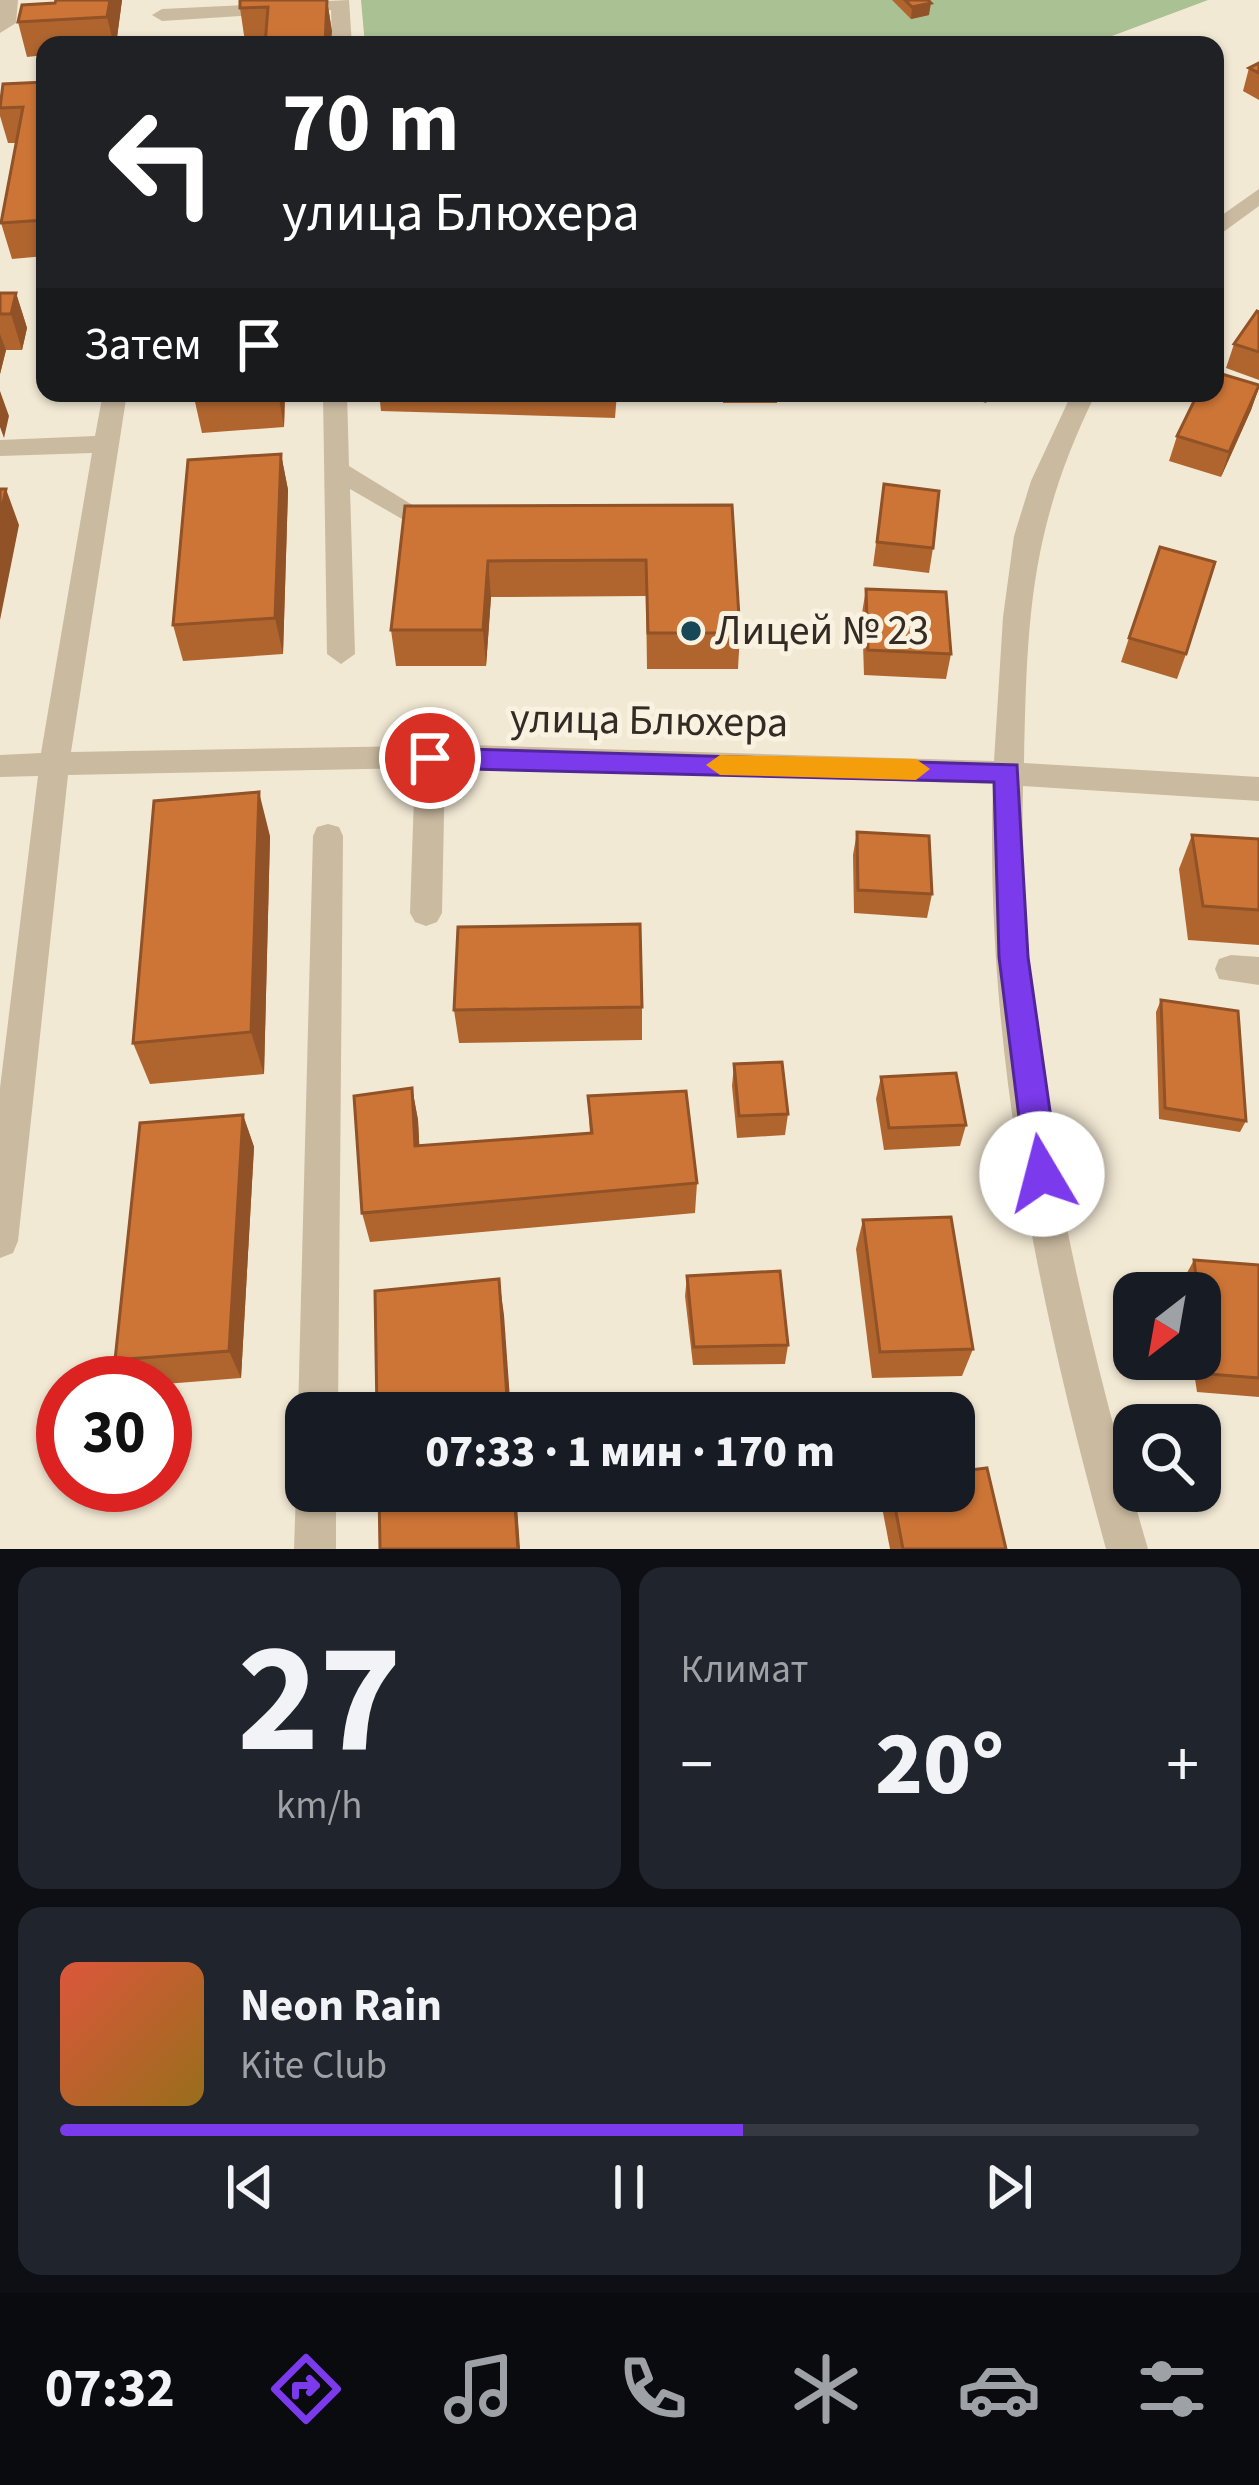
<!DOCTYPE html>
<html lang="ru">
<meta charset="utf-8">
<style>
body{margin:0;font-family:"Source Sans 3",sans-serif;background:#20242c;color:#f1f3f6;height:100vh;display:flex;flex-direction:column;font-size:45px;white-space:nowrap}
*{box-sizing:border-box;margin:0}
p{font-size:39px;color:#9ea1a6}
.icon{flex:none;width:66px;height:66px;fill:none;stroke:currentColor;stroke-width:2;stroke-linecap:round;stroke-linejoin:round}
.map{position:relative;height:1549px;overflow:hidden}
.panel{display:flex;flex-direction:column;gap:18px;padding:18px;background:#0d0f14;flex:1}
.panel>*{flex:none}
.top-card{position:absolute;left:36px;top:36px;width:1188px;height:366px;border-radius:24px;box-shadow:0 3px 9px #0004;background:#202124;color:#fff;overflow:hidden}
.needle{width:78px;rotate:211deg}
.buttons{position:absolute;left:1113px;top:1272px;display:grid;gap:24px}
.buttons a{display:grid;place-items:center;width:108px;height:108px;border-radius:24px;background:#171b24;box-shadow:0 3px 9px #0004;font-size:60px}
.speed{position:absolute;left:36px;top:1356px;display:flex;gap:24px;font-size:60px;font-weight:700;text-align:center}
.speed>*{display:grid;place-content:center;width:156px;height:156px;border-radius:50%;background:#171b24;box-shadow:0 3px 9px #0004;line-height:1}
.speed .limit{border:18px solid #d22;background:#fff;color:#111}
.pin{position:absolute;display:grid;place-items:center;width:102px;height:102px;color:#fff;margin:-51px;border:6px solid #fff;border-radius:50%;box-shadow:0 3px 12px #0007}
.me{position:absolute;width:132px;margin:-66px;rotate:352deg;stroke-linejoin:round;filter:drop-shadow(0 0 9px #0008)}
.turn{display:flex;align-items:center;gap:42px;height:252px;padding:0 48px;font-size:54px}
.turn .icon{width:156px;height:156px;stroke-width:2.5}
.turn b{display:block;font-size:84px;line-height:102px}
.then{display:flex;align-items:center;height:114px;padding:0 48px;background:#0003;gap:24px;font-size:45px}
.big{font-size:90px;font-weight:800;line-height:1.1}
.panel .tile{flex:1;display:flex;flex-direction:column;justify-content:center;gap:18px;min-width:0;padding:0 42px;border-radius:24px;background:#20242c}
.panel .dial{align-items:center;gap:0}
.dial b{font-size:156px;line-height:1}
.song{display:flex;align-items:center;gap:36px}
.cover{width:144px;height:144px;border-radius:18px;background:linear-gradient(135deg,hsl(10 70% 55%),hsl(40 70% 35%))}
.played{height:12px;border-radius:6px;background:linear-gradient(90deg,#7c3aed 60%,#363941 60%)}
.keys{display:flex;justify-content:space-around;direction:ltr}
.heat{display:flex;justify-content:space-between;align-items:center;font-size:66px;direction:ltr}
.panel .tiles{flex:1;display:grid;gap:18px;grid-template-columns:1fr 1fr}
.tile:last-child{grid-column:span 2}
.trip{position:absolute;left:285px;top:1392px;width:690px;height:120px;border-radius:24px;background:#171b24;box-shadow:0 3px 9px #0004;font-weight:800;line-height:120px;text-align:center}
.tab-bar{display:flex;height:192px;justify-content:space-around;align-items:center;background:#090b0e;color:#9ea1a6}
.tab-bar .icon{width:84px;height:84px}
.tab-bar .on{color:#7c3aed}
.tab-bar b{font-size:54px;color:#f1f3f6}
.map>svg:first-child{display:block}
.green{fill:#aac194}
.lines{fill:none;stroke-linecap:round;stroke-linejoin:round}
.minor{fill:#cabaa0;fill-rule:evenodd}
.wall{fill:#b0652f}
.shaded-wall{fill:#905226}
.building{fill:#cd7537;stroke:#905226;stroke-width:3}
.route{fill:#7c3aed;stroke:#51269a;stroke-width:3}
.slow{fill:#f59e0b}
.poi-dot{fill:#184756;stroke:#faf2e0;stroke-width:4.5}
.labels{text-anchor:middle;dominant-baseline:central;stroke-width:10;stroke-linejoin:round;paint-order:stroke}
.poi-label{font-size:42px;fill:#332b24;stroke:#faf2e0;text-anchor:start}
.street-label{font-size:42px;fill:#332b24;stroke:#faf2e0}
</style>
<div class="map">
<svg width="1259" height="1549" viewBox="0 0 1259 1549">
<rect width="100%" height="100%" fill="#f2e9d4"/>
<path class="green" d="M361,0H1208L1088,45H365Z"/>
<g class="lines">
<g class="minor">
<path d="M0,0H18L16,23L0,33Z"/>
<path d="M349,0L352,45H332L331,10L162,21L152,15L162,9Z"/>
<path d="M1259,189V206L1215,238V220Z"/>
<path d="M103,393H127L71,752L471,745L994,761L1003,617L1014,536L1031,481L1072,393H1096C1030,527 1027,616 1024,763L1259,777V801L1023,786C1017,1045 1076,1302 1148,1549H1106C1038,1301 984,1043 993,784L445,767L442,913L437,922L426,926L415,922L410,913L415,768L68,775L18,1241L13,1253L0,1258V1088L38,776L0,777V755L41,753L92,453L0,456V440L95,436Z"/>
<path d="M323,393H347L349,466L450,528L437,537L428,534L350,489L355,654L341,664L327,654Z"/>
<path d="M328,824L339,827L343,836L338,1413H306V1428L298,1413L313,836L317,827Z"/>
<path d="M1231,955L1259,957V985L1219,979L1215,969L1219,959Z"/>
<path d="M306,1475V1491H336V1549H294L296,1491Z"/>
</g>
</g>
<g class="wall">
<path d="M56,0H122L116,45H45V55L27,57L18,22L55,3Z"/>
<path d="M327,0L332,32L265,41L245,42L240,8Z"/>
<path d="M892,0H928L929,15L911,19Z"/>
<path d="M1259,63V100L1243,91L1249,68Z"/>
<path d="M45,82V256L12,259L1,223L16,143H8L0,116V98Z"/>
<path d="M0,293H16L27,328L22,350H6L0,374Z"/>
<path d="M1259,312V380L1226,368L1234,344Z"/>
<path d="M1259,388L1251,410L1221,477L1169,461L1177,436Z"/>
<path d="M193,393H285L284,427L202,433Z"/>
<path d="M379,393H617L615,418L381,411Z"/>
<path d="M723,393H778L777,403H723Z"/>
<path d="M957,393H993L986,403Z"/>
<path d="M281,454L288,490L283,654L183,661L173,625Z"/>
<path d="M884,484L933,548L929,573L873,566Z"/>
<path d="M732,505L740,633L738,669H647L646,596L491,597L486,666H396L391,630L405,506Z"/>
<path d="M866,589L951,654L946,679L864,675L862,613Z"/>
<path d="M1129,638L1186,654L1177,679L1121,662Z"/>
<path d="M857,832L932,894L927,918L854,913L853,855Z"/>
<path d="M1192,835L1259,839V945L1188,940L1179,869Z"/>
<path d="M270,836L264,1074L150,1084L133,1043Z"/>
<path d="M1161,1000L1246,1121L1240,1132L1159,1119L1156,1012Z"/>
<path d="M642,1007V1040L459,1043L454,1010Z"/>
<path d="M734,1064L788,1114L785,1135L737,1138L732,1086Z"/>
<path d="M881,1077L966,1125L960,1146L884,1150L876,1099Z"/>
<path d="M412,1088L418,1120L419,1145L590,1134L588,1096L697,1183L695,1213L370,1242L362,1213Z"/>
<path d="M243,1115L254,1147L241,1378L165,1384L129,1383L115,1360Z"/>
<path d="M863,1220L973,1349L962,1376L872,1378L856,1249Z"/>
<path d="M1194,1260L1259,1265V1397L1197,1392L1192,1359H1200V1293H1184L1183,1280Z"/>
<path d="M687,1276L788,1345L785,1364L693,1365L685,1296Z"/>
<path d="M885,1491H954L1006,1549H890L881,1502Z"/>
</g>
<g class="shaded-wall">
<path d="M110,0H122L116,45H114L107,17Z"/>
<path d="M327,0L332,32L331,45H325Z"/>
<path d="M931,3L929,15L911,19L912,7Z"/>
<path d="M16,293L27,328L22,350L11,314Z"/>
<path d="M0,334L6,350L0,374Z"/>
<path d="M1259,387L1251,410L1221,477L1229,452Z"/>
<path d="M0,391L9,416L4,438L0,427Z"/>
<path d="M278,393H285L284,427Z"/>
<path d="M281,454L288,490L283,654L275,618Z"/>
<path d="M6,489L19,525L0,620V517Z"/>
<path d="M488,561L491,597L486,666L483,630Z"/>
<path d="M259,792L270,836L264,1074L251,1032Z"/>
<path d="M412,1088L418,1120L421,1176L415,1146Z"/>
<path d="M243,1115L254,1147L241,1378L229,1351Z"/>
<path d="M499,1279L504,1315L511,1413H508Z"/>
<path d="M514,1491H516L520,1549H518Z"/>
</g>
<g class="building">
<path d="M56,0H110L107,17L18,22L22,5L55,3Z"/>
<path d="M240,0H327L325,45H265L268,7L240,8Z"/>
<path d="M905,0H928L931,3L912,7Z"/>
<path d="M429,41H466L465,45H429Z"/>
<path d="M1259,63V73L1249,68Z"/>
<path d="M45,82V220L1,223L23,107L0,108L3,84Z"/>
<path d="M0,293H16L11,314H0Z"/>
<path d="M1257,311L1259,312V352L1234,344Z"/>
<path d="M1215,372L1259,385L1229,452L1177,436L1198,393H1215Z"/>
<path d="M193,393H249L193,397Z"/>
<path d="M281,454L275,618L173,625L188,460Z"/>
<path d="M884,484L939,491L933,548L877,542Z"/>
<path d="M0,489H6L0,517Z"/>
<path d="M732,505L740,633H648L646,560L488,561L483,630H391L405,506Z"/>
<path d="M1160,547L1215,562L1186,654L1129,638Z"/>
<path d="M866,589L946,592L951,654L868,650Z"/>
<path d="M259,792L251,1032L133,1043L154,801Z"/>
<path d="M857,832L929,836L932,894L858,890Z"/>
<path d="M1192,835L1259,839V910L1203,906Z"/>
<path d="M640,924L642,1007L454,1010L458,927Z"/>
<path d="M1161,1000L1238,1011L1246,1121L1165,1108Z"/>
<path d="M782,1062L788,1114L739,1116L734,1064Z"/>
<path d="M956,1073L966,1125L889,1128L881,1077Z"/>
<path d="M412,1088L415,1146L592,1133L588,1096L686,1091L697,1183L362,1213L354,1096Z"/>
<path d="M243,1115L229,1351L115,1360L140,1123Z"/>
<path d="M951,1217L973,1349L880,1352L863,1220Z"/>
<path d="M1194,1260L1259,1265V1378L1209,1374L1200,1293H1198Z"/>
<path d="M780,1271L788,1345L694,1347L687,1276Z"/>
<path d="M499,1279L508,1413H377L375,1291Z"/>
<path d="M987,1468L1006,1549H903L892,1491H954V1472Z"/>
<path d="M379,1491H514L518,1549H380Z"/>
</g>
<path class="route" d="M430,748L1017,765L1028,957L1059,1174L1054,1185L1042,1189L1031,1185L1026,1174L999,957L994,782L430,768L416,758Z"/>
<path class="slow" d="M720,755L916,759L930,769L916,780L720,775L706,765Z"/>
<circle class="poi-dot" cx="691" cy="631" r="12"/>
<g class="labels">
<g class="poi-label">
<text x="715" y="631">Лицей № 23</text>
</g>
<g class="street-label">
<text transform="translate(649 721) rotate(1)">улица Блюхера</text>
</g>
</g>
</svg>
<div class="buttons">
<a><svg class="needle" viewBox="-14 -14 28 28"><path d="M0-13l5 13h-10z" fill="#e53935"/><path d="M0 13l5-13h-10z" fill="#9ea1a6"/></svg></a>
<a><svg class="icon" aria-label="search" viewBox="0 0 24 24"><circle cx="10" cy="10" r="6"/><path d="M15 15l6 6"/></svg></a>
</div>
<div class="speed"><div class="limit">30</div></div>
<div class="pin" style="left:430px;top:758px;background:#d93025"><svg class="icon" aria-label="arrive" viewBox="0 0 24 24"><path d="M6 21V4h12l-3 4 3 4H6"/></svg></div>
<svg class="me" style="left:1042px;top:1174px" viewBox="-20 -20 40 40"><circle r="19" fill="#fff"/><path d="M0-13L10 11 0 6-10 11z" fill="#7c3aed"/></svg>
<div class="trip">07:33 · 1 мин · 170 m</div>
<div class="top-card">
<div class="turn"><svg class="icon" aria-label="left" viewBox="0 0 24 24"><path d="M17 20v-9H6M10 6l-5 5 5 5"/></svg><div><b>70 m</b>улица Блюхера</div></div>
<div class="then">Затем<svg class="icon" aria-label="arrive" viewBox="0 0 24 24"><path d="M6 21V4h12l-3 4 3 4H6"/></svg></div>
</div>
</div>
<section class="panel">
<div class="tiles">
<div class="tile dial"><b>27</b><p>km/h</p></div>
<div class="tile"><p>Климат</p>
<div class="heat"><a>−</a><b class="big">20°</b><a>+</a></div>
</div>
<div class="tile">
<div class="song"><i class="cover"></i><div><b>Neon Rain</b><p>Kite Club</p></div></div>
<div class="played"></div>
<div class="keys"><svg class="icon" aria-label="previous" viewBox="0 0 24 24"><path d="M18 5L8 12l10 7zM5 5v14"/></svg><svg class="icon" aria-label="pause" viewBox="0 0 24 24"><path d="M8 5v14M16 5v14"/></svg><svg class="icon" aria-label="next" viewBox="0 0 24 24"><path d="M6 5l10 7-10 7zM19 5v14"/></svg></div>
</div>
</div>
</section>
<nav class="tab-bar">
<b>07:32</b>
<svg class="icon on" aria-label="directions" viewBox="0 0 24 24"><path d="M12 3l9 9-9 9-9-9zM9 14v-3h6M13 9l2 2-2 2"/></svg>
<svg class="icon" aria-label="music" viewBox="0 0 24 24"><path d="M9 18V5l10-2v13"/><circle cx="6" cy="18" r="3"/><circle cx="16" cy="16" r="3"/></svg>
<svg class="icon" aria-label="phone" viewBox="0 0 24 24"><path d="M5 4h4l2 5-3 2q2 4 5 5l2-3 5 2v4C11 20 4 13 5 4z"/></svg>
<svg class="icon" aria-label="climate" viewBox="0 0 24 24"><path d="M12 3v18M4 7l16 10M4 17L20 7"/></svg>
<svg class="icon" aria-label="car" viewBox="0 0 24 24"><path d="M5 17H2v-5l4-1 3-4h7l3 4 3 1v5h-3M9 17h6M6 11h13"/><circle cx="7" cy="17" r="2"/><circle cx="17" cy="17" r="2"/></svg>
<svg class="icon" aria-label="filters" viewBox="0 0 24 24"><path d="M4 7h16M4 17h16"/><circle cx="9" cy="7" r="2"/><circle cx="15" cy="17" r="2"/></svg>
</nav>
